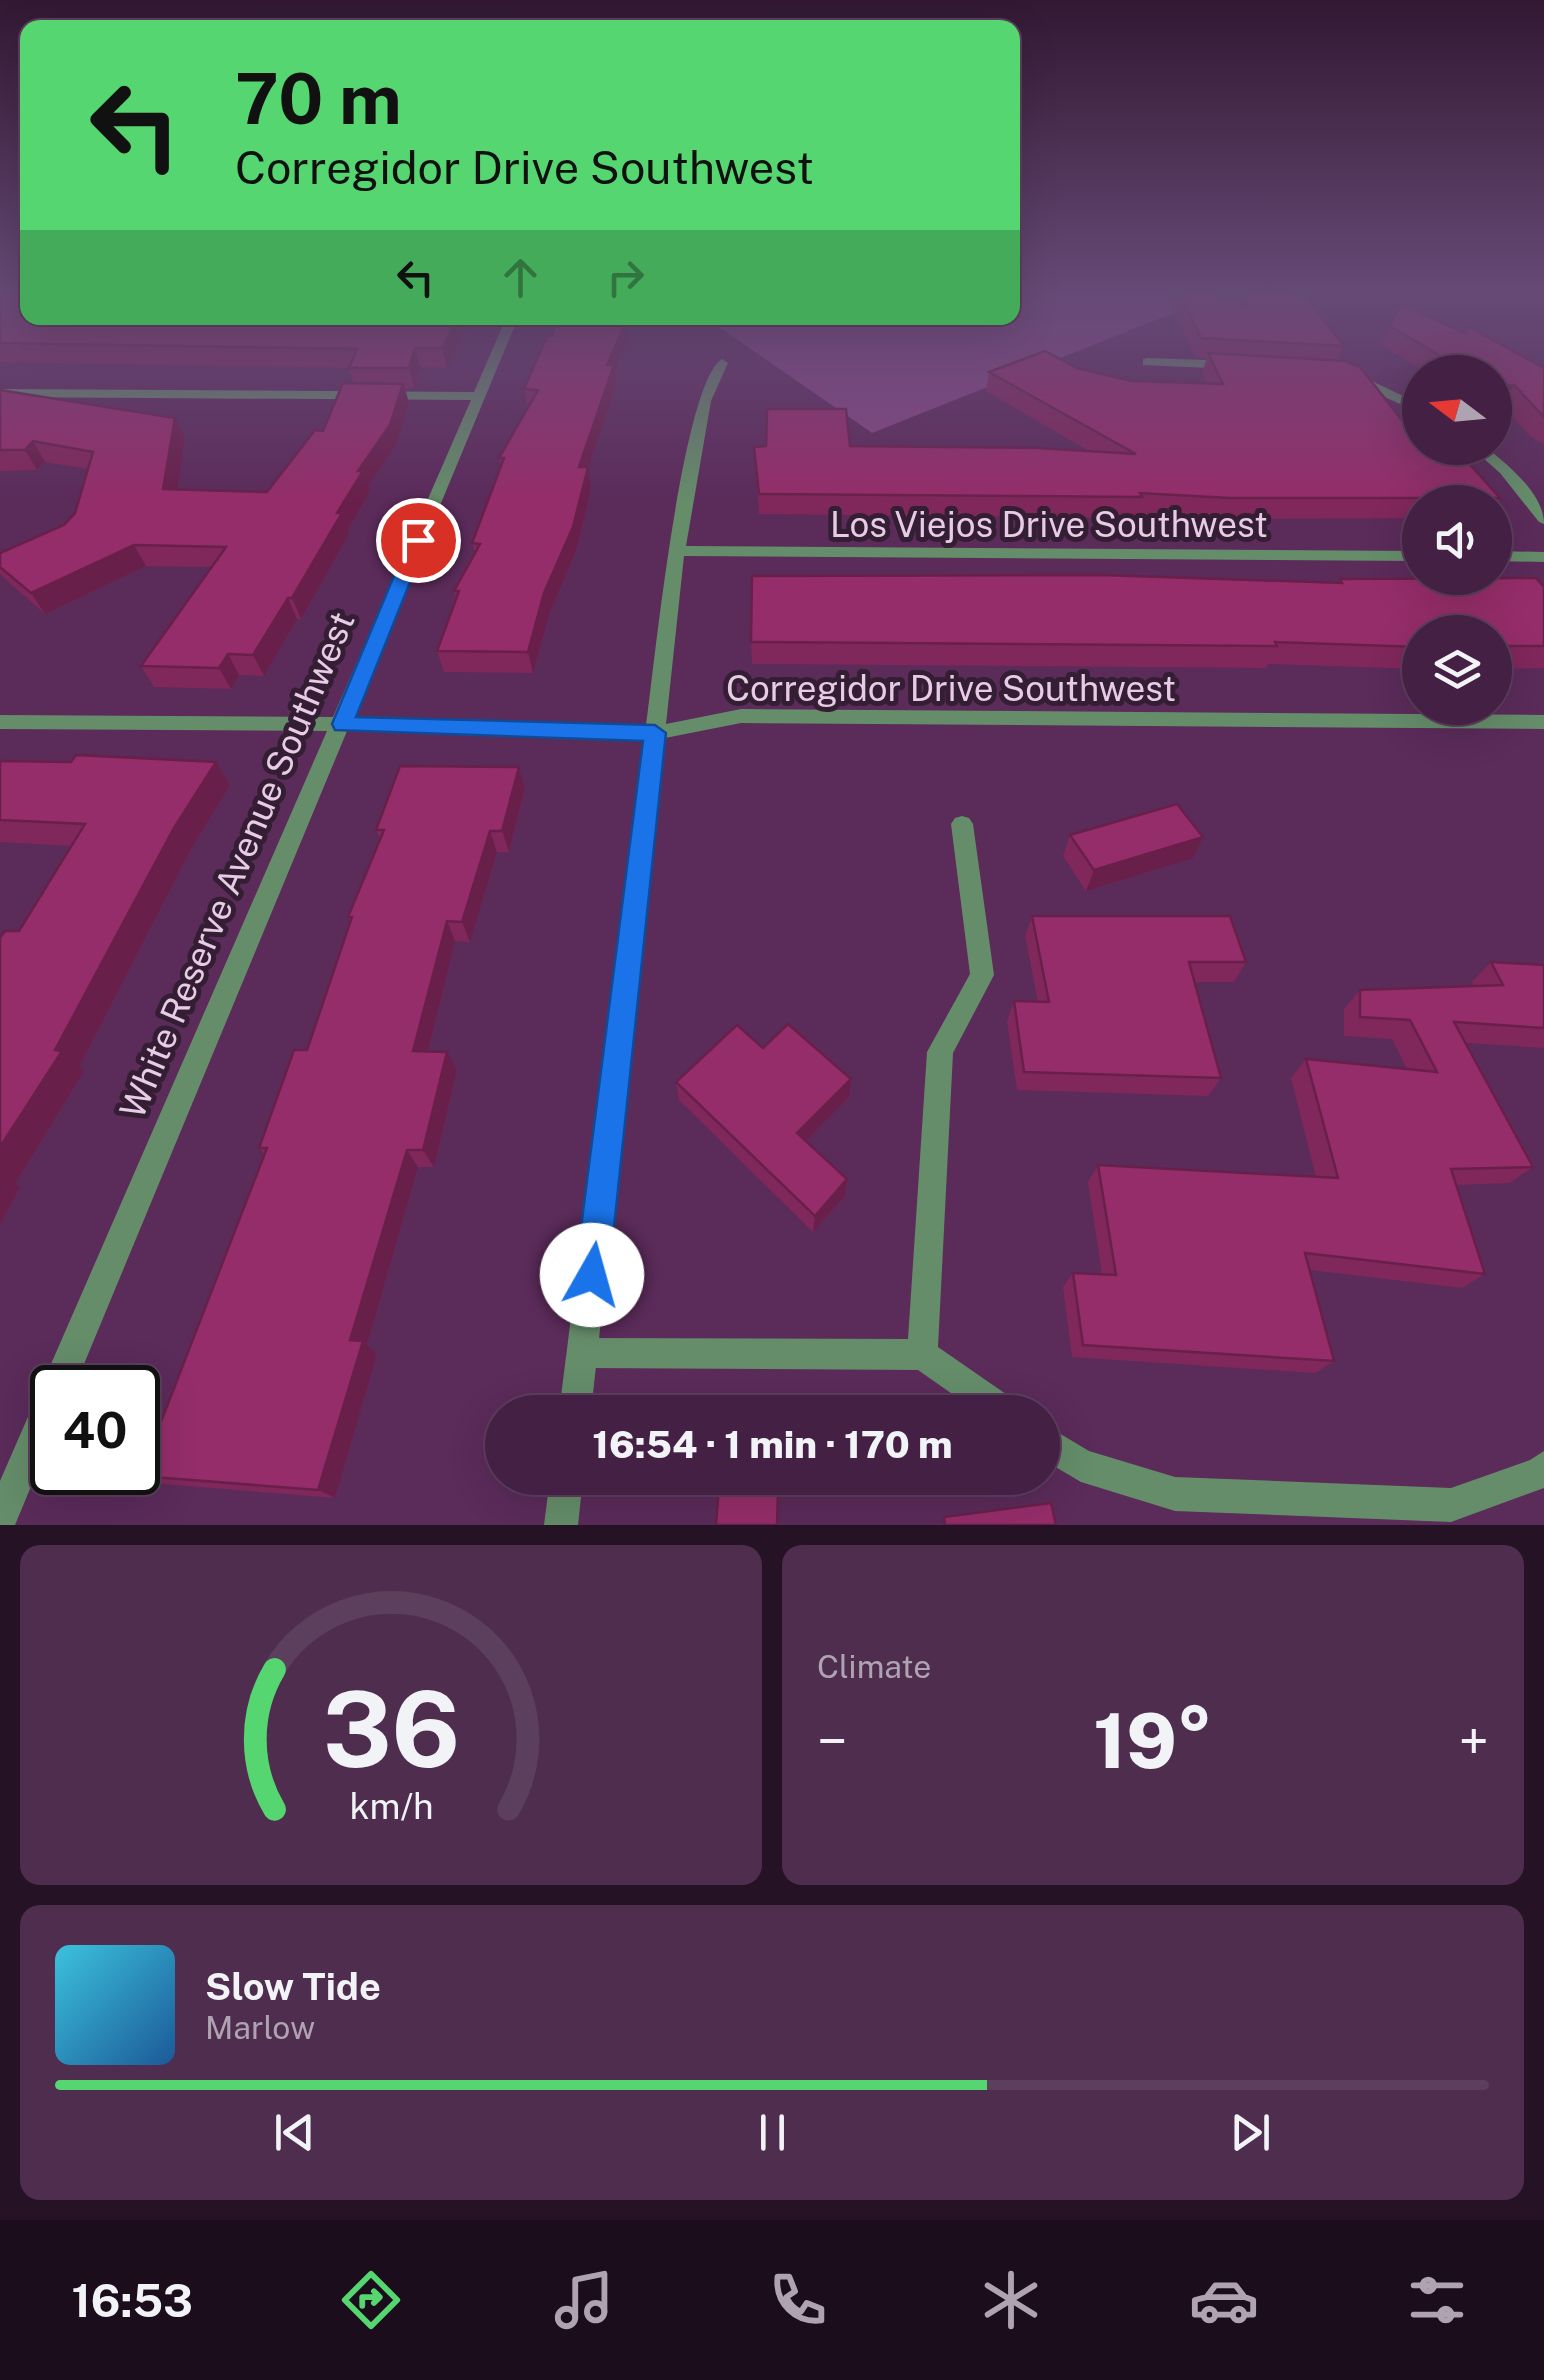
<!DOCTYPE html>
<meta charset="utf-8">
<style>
body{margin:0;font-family:"Public Sans",sans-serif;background:#4e2d4f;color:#f1f3f6;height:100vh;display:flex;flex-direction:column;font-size:38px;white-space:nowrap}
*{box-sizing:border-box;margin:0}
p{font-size:32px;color:#afa3b2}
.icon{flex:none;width:55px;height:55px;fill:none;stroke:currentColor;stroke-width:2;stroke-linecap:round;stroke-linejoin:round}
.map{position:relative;height:1525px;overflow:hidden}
.panel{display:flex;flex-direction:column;gap:20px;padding:20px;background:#251225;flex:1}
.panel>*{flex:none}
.guide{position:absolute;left:20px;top:20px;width:1000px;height:305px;border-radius:20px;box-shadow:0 10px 40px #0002,0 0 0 2px #5c3e5d;background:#55d671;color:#111;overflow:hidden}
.needle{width:65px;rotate:286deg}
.tools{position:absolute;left:1402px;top:355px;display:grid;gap:20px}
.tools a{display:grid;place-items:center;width:110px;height:110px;border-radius:50%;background:#442044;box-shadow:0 10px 40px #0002,0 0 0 2px #5c3e5d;font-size:50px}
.speed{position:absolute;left:30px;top:1365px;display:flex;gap:20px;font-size:50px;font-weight:700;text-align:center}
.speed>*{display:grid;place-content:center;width:130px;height:130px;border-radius:50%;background:#442044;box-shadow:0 10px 40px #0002,0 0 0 2px #5c3e5d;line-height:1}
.speed .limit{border:5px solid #111;border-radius:15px;background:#fff;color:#111}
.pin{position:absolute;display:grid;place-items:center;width:85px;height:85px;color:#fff;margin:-42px;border:5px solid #fff;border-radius:50%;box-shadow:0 2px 10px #0007}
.me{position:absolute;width:110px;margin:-55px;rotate:7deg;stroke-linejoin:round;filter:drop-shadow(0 0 8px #0008)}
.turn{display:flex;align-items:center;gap:35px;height:210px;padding:0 50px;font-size:45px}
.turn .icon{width:130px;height:130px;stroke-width:2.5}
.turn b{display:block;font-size:70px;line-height:85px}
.lanes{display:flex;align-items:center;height:95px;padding:0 50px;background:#0003;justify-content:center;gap:50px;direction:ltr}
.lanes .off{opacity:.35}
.big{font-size:75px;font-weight:800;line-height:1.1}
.panel .card{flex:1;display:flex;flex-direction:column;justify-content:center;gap:15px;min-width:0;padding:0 35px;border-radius:20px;background:#4e2d4f}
.panel .dial{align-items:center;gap:0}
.dial svg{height:260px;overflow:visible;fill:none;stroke:#5c3e5d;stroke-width:7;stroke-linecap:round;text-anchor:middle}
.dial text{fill:#f1f3f6;stroke:none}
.song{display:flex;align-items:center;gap:30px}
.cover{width:120px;height:120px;border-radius:15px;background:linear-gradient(135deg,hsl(190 70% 55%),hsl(210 70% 35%))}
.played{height:10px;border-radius:5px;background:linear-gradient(90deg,#55d671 65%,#5c3e5d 65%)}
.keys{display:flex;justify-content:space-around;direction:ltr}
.heat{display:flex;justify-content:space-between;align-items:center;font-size:55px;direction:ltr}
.panel .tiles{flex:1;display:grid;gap:20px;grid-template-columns:1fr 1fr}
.card:last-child{grid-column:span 2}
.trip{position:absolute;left:485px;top:1395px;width:575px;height:100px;border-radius:50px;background:#442044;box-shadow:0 10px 40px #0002,0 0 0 2px #5c3e5d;font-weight:800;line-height:100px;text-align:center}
.tab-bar{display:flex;height:160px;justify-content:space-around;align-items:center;background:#1b0d1b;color:#afa3b2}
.tab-bar .icon{width:70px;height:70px}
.tab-bar .current{color:#55d671}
.tab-bar b{font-size:45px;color:#f1f3f6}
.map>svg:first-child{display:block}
.green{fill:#864684}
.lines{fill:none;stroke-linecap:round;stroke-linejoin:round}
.minor{fill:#658d6a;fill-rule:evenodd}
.tertiary{fill:#658d6a;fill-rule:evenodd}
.wall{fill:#80275b}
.shaded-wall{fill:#68204a}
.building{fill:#952d6a;stroke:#68204a;stroke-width:2.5}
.route{fill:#1a73e8;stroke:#114b97;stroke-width:2.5}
.labels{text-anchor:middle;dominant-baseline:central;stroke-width:10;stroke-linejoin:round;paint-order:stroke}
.street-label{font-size:35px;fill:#e8cbe6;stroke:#341e33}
</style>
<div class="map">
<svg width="1544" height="1525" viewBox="0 0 1544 1525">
<rect width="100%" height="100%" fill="#5b2b5a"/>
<path class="green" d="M1013,290H1231L872,433L706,318H1012Z"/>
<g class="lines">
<g class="minor">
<path d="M506,318H518L352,717L646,726C654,668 682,383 722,359L728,363L711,401L686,546L1420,551V561L684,556L666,724L741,709L1544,715V729L741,723L655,740L347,731L74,1388H52V1436L15,1525H0V1481L327,731L0,729V715L333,717L471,400L0,397V389L474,392Z"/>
<path d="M1147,358L1232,361L1238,365L1232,369L1143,365V359Z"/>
<path d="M1345,373H1355L1420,404V413L1345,379Z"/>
<path d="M1472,448H1487C1509,466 1544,494 1544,524L1539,522L1500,473Z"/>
<path d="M1495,551L1544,552V562L1495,561Z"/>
<path d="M962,816L969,818L973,824L994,975L953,1053L938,1347L1016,1401L1021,1412H978L918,1370L583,1368L572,1364L568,1353L572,1342L583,1338L908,1339L927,1052L970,974L951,824L955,818Z"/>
<path d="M1042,1423L1089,1451L1175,1477L1451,1488L1530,1460L1544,1451V1488L1451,1522L1175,1511L1081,1482L1042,1459Z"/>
</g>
<g class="tertiary">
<path d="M655,726L665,733L591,1412H559L645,733Z"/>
<path d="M550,1478H583L578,1525H544Z"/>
</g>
</g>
<g class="wall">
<path d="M0,290L472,318L447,368L420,367L414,388H405L409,403L396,445L368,486L370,491L348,529L349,534L301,619H297L264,676L239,675L231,689L154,687L141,666L211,567L146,566L45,614L4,578L0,573V553L64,525L75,513L88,469L45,462L37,470L0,471V390L185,438L177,489L267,492L323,431L354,384L349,368L0,362Z"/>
<path d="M1167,290H1205L1240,304L1244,290L1344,346L1337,361L1420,448L1500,498L1495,506V502H1420V518L1222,519L1137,514L1135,518L759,514L754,447L850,446L1089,451L986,391L989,372L1077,368L1132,381L1207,383L1202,372L1207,358L1195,357L1166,294Z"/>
<path d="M558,318H632L629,339L615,372L617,384L588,468L591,487L577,548L549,615L533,673L444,672L437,651L456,599L454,591L475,553L472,543L501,467L499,458L528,407L524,389L552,336Z"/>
<path d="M1390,326L1544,368V444L1530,436L1503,405L1495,372H1426L1381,345Z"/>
<path d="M1340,579L1544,587V668L1495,669V632H1420V669L1268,664L1266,668L752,664L751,642L1338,583Z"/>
<path d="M0,761L230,785L190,851L79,1067L84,1071L15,1184L20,1187L0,1225L19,931L72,846L0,842Z"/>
<path d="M519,767L525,788L509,852H497L470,942L455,941L428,1051L457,1070L434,1167H418L367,1345L377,1354L335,1498L163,1484L140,1476L265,1155L259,1148L307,1050L350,922L348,917L380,838L376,830Z"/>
<path d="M1070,835L1203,837L1193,858L1086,891L1063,856Z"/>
<path d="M1032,916L1246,962L1234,982H1194L1221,1078L1208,1096L1017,1090L1007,1021L1014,1001L1038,1002L1025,936Z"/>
<path d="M1491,962L1544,965V1048L1466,1043L1533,1167L1510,1183L1456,1185L1485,1274L1462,1288L1310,1270L1334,1361L1315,1373L1072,1357L1063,1287L1073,1273L1102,1274L1088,1182L1098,1165L1316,1177L1291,1078L1306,1059L1407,1069L1392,1039L1344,1036V1009L1360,990L1474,986L1472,982Z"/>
<path d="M763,1048L851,1079L849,1097L806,1141L847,1179L845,1196L813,1232L679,1100L676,1082Z"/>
</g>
<g class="shaded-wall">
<path d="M458,318H472L447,368L442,348Z"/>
<path d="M628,318H632L629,339L615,372L617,384L588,468L591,487L577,548L549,615L533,673L528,652L607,365Z"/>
<path d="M415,348L420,367L414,388L409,368Z"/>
<path d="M403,384L409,403L396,445L368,486L370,491L348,529L349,534L301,619L292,598Z"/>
<path d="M1514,385L1503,405L1495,406V387Z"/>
<path d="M175,418L185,438L174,510L163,489Z"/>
<path d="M33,441L45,462L37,470L25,450Z"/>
<path d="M134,545L146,566L45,614L31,593Z"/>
<path d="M288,598L297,619L264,676L253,655Z"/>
<path d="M228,654L239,675L231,689L219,668Z"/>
<path d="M216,762L230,785L190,851L79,1067L84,1071L15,1184L20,1187L0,1225V1147L55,1050L174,828Z"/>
<path d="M519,767L525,788L509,852L502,831Z"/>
<path d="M490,831L497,852L470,942L462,922Z"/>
<path d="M1203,837L1193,858L1086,891L1094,870Z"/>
<path d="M447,921L455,941L423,1070L413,1051Z"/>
<path d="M447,1052L457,1070L434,1167L423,1150Z"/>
<path d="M851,1079L849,1097L797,1150V1133Z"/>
<path d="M407,1150L418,1167L367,1345L377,1354L335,1498L318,1490L350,1340Z"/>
<path d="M847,1179L845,1196L813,1232L815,1216Z"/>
</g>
<g class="building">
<path d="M0,290H28V318H458L442,348H415L409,368H349L357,349L0,343Z"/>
<path d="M1178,290H1205L1247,307L1245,290L1303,294L1344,346L1201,338Z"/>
<path d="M1401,305L1465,333L1469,327L1544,368V417L1514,385L1495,387V372H1468L1390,326Z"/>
<path d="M558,318H628L607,365H614L579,467H588L573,527L544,593L528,652L437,651L459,591H454L480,544L472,543L504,458H499L538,390L524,389L547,336H552Z"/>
<path d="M1045,351L1077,368L1132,381L1223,384L1208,353L1345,361L1360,367L1420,443V448L1425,449H1456L1500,498H1230L1140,493L1142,497L759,494L754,447L766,446L767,409H846L850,446L1038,448L1136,454L989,372Z"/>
<path d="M343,383L403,384L390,425L358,471H363L337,513H342L292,598H288L253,655L228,654L219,668L141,666L226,547L134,545L31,593L0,567V553L64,525L75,513L93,452L33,441L25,450H0V390L175,418L163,489L267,492L315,430L323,431Z"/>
<path d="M1101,575L1342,583L1340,579L1536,578L1544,587V646H1507L1508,650L1495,649V632H1420V647L1275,642L1277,646L751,642L752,576Z"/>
<path d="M76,755L216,762L174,828L55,1050L62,1051L0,1147V938L5,931H19L85,824L0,820V761L71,762Z"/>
<path d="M400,766L519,767L502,831H490L462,922L447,921L413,1051L447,1052L423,1150H407L350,1340L363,1341L318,1490L140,1476L267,1148H259L294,1050H307L352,917H348L384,830H376Z"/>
<path d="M1177,804L1203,837L1094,870L1070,835Z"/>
<path d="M1032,916H1230L1246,962H1189L1221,1078L1024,1072L1014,1001L1049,1002Z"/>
<path d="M1491,962L1544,965V1028L1454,1022L1533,1167L1451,1169L1485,1274L1305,1253L1334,1361L1083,1345L1073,1273L1116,1275L1098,1165L1338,1178L1306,1059L1437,1072L1410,1020L1360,1017V990L1503,985Z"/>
<path d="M788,1024L851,1079L797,1133L847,1179L815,1216L676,1082L737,1025L763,1048Z"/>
<path d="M719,1487L778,1494L777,1525H716Z"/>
<path d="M1051,1503L1056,1525H945L944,1517Z"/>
</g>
<linearGradient id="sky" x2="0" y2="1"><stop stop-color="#321832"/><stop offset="0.58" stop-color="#664a76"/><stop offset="1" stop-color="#664a76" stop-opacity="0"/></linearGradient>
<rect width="1544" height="503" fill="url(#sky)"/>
<path class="route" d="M418,534L427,540L356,717L655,725L666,733L609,1275L604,1287L592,1292L580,1287L575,1275L643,741L335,730L332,724L409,540Z"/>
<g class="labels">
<g class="street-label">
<text x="1049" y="524">Los Viejos Drive Southwest</text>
<text x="951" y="688">Corregidor Drive Southwest</text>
<text transform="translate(237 865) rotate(-67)">White Reserve Avenue Southwest</text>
</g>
</g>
</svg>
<div class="tools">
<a><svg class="needle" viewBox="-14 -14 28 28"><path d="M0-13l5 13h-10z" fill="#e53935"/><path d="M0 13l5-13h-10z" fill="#afa3b2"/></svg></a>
<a><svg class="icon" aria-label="sound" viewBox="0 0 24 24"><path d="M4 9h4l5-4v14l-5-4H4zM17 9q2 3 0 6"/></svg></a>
<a><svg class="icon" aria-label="layers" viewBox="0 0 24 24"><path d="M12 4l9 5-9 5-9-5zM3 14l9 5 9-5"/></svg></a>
</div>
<div class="speed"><div class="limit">40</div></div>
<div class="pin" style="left:418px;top:540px;background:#d93025"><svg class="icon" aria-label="arrive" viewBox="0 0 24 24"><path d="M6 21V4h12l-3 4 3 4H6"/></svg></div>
<svg class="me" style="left:592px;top:1275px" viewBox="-20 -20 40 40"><circle r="19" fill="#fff"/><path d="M0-13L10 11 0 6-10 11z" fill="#1a73e8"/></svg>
<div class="trip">16:54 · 1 min · 170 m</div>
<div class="guide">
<div class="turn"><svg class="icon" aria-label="left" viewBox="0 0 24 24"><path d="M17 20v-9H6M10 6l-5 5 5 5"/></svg><div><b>70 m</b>Corregidor Drive Southwest</div></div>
<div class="lanes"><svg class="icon" aria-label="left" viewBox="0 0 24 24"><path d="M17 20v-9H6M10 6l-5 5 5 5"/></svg><svg class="icon off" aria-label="ahead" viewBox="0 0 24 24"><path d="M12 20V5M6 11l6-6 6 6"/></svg><svg class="icon off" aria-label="right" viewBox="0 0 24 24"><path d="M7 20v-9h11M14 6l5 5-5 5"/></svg></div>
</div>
</div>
<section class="panel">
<div class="tiles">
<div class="card dial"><svg viewBox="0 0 100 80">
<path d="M14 69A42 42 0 1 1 86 69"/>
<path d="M14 69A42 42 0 0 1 14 26" stroke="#55d671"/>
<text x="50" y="56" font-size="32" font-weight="700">36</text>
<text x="50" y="72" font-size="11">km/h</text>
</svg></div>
<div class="card"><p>Climate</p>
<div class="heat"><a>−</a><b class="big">19°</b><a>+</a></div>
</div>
<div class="card">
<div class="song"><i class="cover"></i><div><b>Slow Tide</b><p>Marlow</p></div></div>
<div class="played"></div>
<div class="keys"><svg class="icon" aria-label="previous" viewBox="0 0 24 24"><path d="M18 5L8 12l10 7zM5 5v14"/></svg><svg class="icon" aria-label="pause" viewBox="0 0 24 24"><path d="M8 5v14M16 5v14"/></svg><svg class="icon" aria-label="next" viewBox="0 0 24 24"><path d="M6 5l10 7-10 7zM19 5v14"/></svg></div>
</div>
</div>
</section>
<nav class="tab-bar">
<b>16:53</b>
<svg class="icon current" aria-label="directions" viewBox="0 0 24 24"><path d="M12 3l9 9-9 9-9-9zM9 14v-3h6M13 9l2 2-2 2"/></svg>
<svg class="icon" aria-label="music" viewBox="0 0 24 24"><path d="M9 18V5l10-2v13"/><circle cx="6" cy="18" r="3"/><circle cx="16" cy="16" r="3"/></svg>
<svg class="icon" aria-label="phone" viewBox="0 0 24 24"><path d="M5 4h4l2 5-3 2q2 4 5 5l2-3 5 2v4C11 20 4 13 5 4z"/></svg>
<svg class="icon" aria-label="climate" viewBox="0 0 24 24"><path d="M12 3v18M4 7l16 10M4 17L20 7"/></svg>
<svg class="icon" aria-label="car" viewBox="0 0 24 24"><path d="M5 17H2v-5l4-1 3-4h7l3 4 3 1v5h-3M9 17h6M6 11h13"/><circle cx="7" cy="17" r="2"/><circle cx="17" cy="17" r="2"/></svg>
<svg class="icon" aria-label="filters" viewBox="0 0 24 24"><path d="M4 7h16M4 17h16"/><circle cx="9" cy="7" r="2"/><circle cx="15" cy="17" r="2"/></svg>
</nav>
